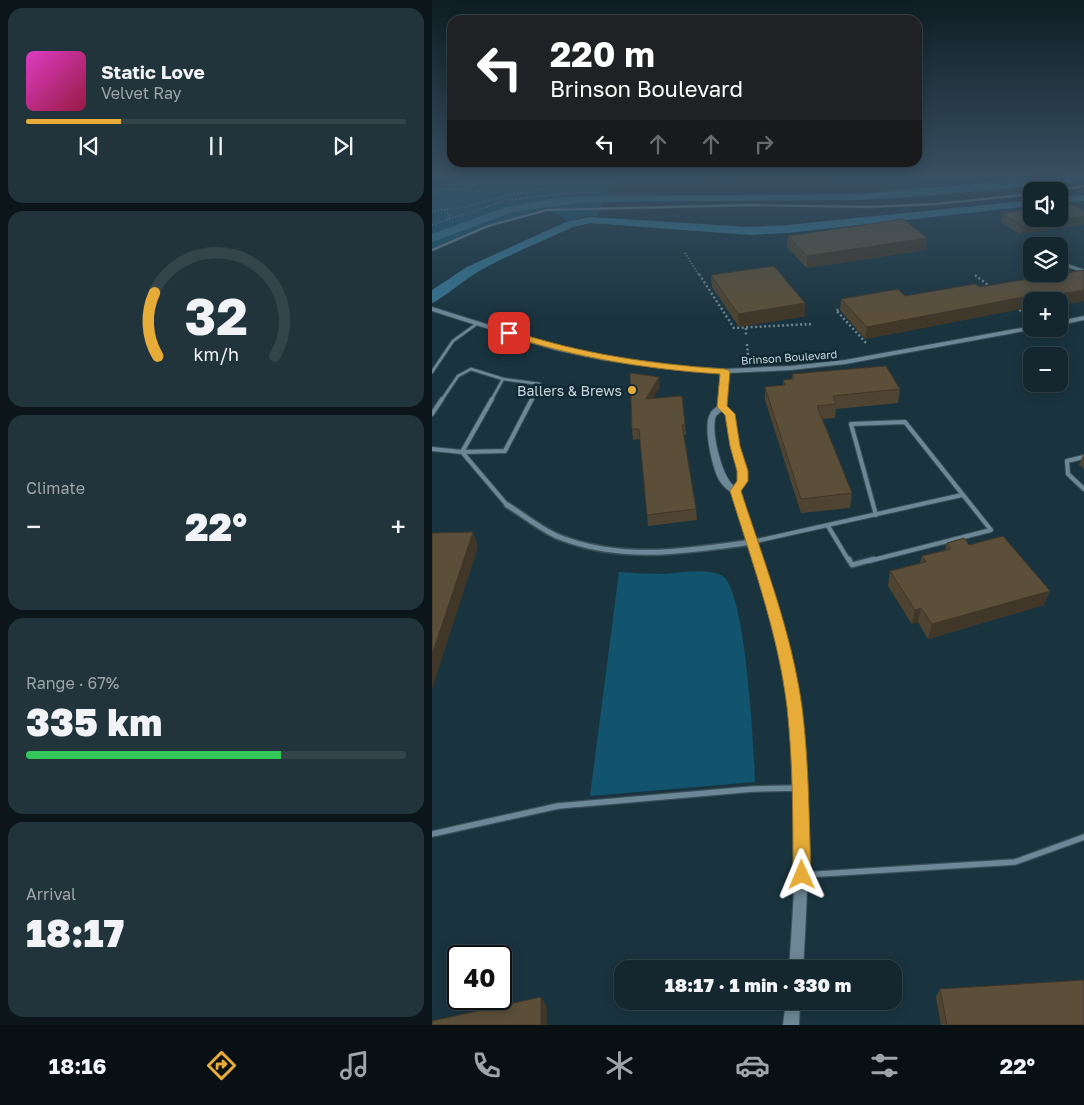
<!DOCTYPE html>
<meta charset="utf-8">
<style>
body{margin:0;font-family:"Golos Text",sans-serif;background:#21333b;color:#f1f3f6;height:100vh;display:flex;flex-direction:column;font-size:19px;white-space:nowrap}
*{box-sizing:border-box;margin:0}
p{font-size:16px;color:#9da5aa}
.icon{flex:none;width:28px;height:28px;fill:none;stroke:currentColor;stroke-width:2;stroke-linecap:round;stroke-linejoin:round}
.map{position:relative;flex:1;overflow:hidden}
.details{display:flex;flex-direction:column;gap:8px;padding:8px;background:#0b151a;width:432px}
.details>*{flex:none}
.guide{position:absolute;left:15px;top:15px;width:475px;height:152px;border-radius:15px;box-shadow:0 2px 12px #0003,0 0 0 1px #33444b;background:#202124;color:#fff;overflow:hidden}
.buttons{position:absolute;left:591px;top:182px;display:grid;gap:10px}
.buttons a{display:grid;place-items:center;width:45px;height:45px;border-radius:10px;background:#14272f;box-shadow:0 2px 12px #0003,0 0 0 1px #33444b;font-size:25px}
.speed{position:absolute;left:15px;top:945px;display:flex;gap:10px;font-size:25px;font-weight:700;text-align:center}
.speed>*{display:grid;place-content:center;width:65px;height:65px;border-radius:50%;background:#14272f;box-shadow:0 2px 12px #0003,0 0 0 1px #33444b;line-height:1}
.speed .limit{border:2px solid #111;border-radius:8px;background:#fff;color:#111}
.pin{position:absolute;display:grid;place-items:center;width:42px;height:42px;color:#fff;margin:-21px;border-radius:10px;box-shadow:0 2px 8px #0006}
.me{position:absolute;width:55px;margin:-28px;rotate:359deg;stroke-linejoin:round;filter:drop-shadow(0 0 4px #0008)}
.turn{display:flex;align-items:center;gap:18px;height:105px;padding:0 20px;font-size:22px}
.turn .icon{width:65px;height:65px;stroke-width:2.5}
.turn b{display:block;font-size:35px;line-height:42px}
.lanes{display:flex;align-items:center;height:48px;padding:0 20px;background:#0003;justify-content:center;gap:25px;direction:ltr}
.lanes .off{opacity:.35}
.big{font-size:38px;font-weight:800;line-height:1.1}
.details .widget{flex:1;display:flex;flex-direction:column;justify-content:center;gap:8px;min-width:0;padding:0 18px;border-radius:15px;background:#21333b}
.details .dial{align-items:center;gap:0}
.dial svg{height:130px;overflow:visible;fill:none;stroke:#33444b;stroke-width:7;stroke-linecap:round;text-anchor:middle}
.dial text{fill:#f1f3f6;stroke:none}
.song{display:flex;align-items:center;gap:15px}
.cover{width:60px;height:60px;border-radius:8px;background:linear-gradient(135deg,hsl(310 70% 55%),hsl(340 70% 35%))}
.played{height:5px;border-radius:2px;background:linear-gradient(90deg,#e7ac37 25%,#33444b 25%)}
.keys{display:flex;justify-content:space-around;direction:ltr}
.heat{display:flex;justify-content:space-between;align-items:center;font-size:28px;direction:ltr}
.charge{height:8px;border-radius:4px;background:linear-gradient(90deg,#34c759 67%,#33444b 0)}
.trip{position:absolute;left:182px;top:960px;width:288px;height:50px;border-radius:15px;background:#14272f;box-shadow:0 2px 12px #0003,0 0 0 1px #33444b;font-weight:800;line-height:50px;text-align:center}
.tab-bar{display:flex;height:80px;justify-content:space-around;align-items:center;background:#081013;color:#9da5aa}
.tab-bar .icon{width:35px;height:35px}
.tab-bar .selected{color:#e7ac37}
.tab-bar b{font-size:22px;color:#f1f3f6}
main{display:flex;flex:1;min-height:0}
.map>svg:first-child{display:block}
.green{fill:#12546e}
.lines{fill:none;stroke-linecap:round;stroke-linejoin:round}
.canal{fill:#357490;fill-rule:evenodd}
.service-far4-casing{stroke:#394f59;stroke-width:3}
.service-far3-casing{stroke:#394f59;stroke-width:4.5}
.service-far2-casing{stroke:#394f59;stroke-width:6}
.service-far1-casing{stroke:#394f59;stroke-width:7}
.service-casing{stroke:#394f59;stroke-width:8}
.minor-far1-casing{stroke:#394f59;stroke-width:4.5}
.minor-casing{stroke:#394f59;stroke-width:8}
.tertiary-casing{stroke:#394f59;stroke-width:2}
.secondary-casing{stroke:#394f59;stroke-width:3}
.path-far1{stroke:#6f848d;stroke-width:2;stroke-dasharray:1 2;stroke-linecap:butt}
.path{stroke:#6f848d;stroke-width:2.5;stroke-dasharray:2 2.5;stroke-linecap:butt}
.service-far4{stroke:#6c8795;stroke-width:2}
.service-far3{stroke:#6c8795;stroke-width:2.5}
.service-far2{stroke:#6c8795;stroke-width:4}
.service-far1{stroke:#6c8795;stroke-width:4.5}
.service{stroke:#6c8795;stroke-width:5.5}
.minor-far1{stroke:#6c8795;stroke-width:3}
.minor{stroke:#6c8795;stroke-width:5}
.tertiary{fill:#6c8795;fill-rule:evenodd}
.secondary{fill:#5c889d;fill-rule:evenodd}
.wall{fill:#4f4431}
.shaded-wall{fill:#403728}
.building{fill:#5c4f39;stroke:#403728}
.route{fill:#e7ac37;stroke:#967024}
.poi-dot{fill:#e7ac37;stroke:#102935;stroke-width:2}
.labels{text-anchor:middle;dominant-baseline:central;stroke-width:5;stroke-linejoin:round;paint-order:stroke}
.far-street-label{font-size:11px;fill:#c5d4db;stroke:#102935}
.poi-label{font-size:14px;fill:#c5d4db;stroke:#102935;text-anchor:end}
</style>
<main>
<section class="details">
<div class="widget">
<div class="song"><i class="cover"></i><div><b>Static Love</b><p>Velvet Ray</p></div></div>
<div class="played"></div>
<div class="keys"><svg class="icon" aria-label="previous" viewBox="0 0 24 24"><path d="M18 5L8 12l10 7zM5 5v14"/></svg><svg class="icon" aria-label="pause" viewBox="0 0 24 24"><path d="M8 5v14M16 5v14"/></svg><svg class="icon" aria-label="next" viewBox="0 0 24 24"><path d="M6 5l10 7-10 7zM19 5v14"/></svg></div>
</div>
<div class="widget dial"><svg viewBox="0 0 100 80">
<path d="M14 69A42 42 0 1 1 86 69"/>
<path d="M14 69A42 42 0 0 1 12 30" stroke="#e7ac37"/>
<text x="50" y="56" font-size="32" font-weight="700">32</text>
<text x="50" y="72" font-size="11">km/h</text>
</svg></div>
<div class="widget"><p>Climate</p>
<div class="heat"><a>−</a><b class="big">22°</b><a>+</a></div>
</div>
<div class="widget"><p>Range · 67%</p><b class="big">335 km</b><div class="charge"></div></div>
<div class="widget"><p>Arrival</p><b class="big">18:17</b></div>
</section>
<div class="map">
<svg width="652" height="1025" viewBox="0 0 652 1025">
<rect width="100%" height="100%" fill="#1a343f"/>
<g class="green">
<path d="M23,176H174L180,181L165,216H155L135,221C131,218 127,214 122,213C100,205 23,241 0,252V186L17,183Z"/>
<path d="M187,572C202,573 217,574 232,574C250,573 272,568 289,575C314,585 322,753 323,782L158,796Z"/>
</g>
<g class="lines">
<g class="canal">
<path d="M637,176H652V181L480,197L426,200L151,202L81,212L0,242V234L74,207L118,199L151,196L426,194Z"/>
<path d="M652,195V201L628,203V197Z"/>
<path d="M600,200V206L356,233L318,235L158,223L141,227C109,242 75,255 44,273C34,279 7,301 0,303V290L35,267L134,222L158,217L318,227L356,225Z"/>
</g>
<g class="service-far4-casing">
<g id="service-far4">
<path d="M624,191L652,186"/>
<path d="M0,250L56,226L115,210L321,205L438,207L504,204L600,194"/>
</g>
</g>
<g class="service-far3-casing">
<g id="service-far3">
<path d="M0,372L21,341L46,323"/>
<path d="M9,401L26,376L39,369L71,379L108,384L99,401"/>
<path d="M59,401L71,379"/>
</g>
</g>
<g class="service-far2-casing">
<g id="service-far2">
<path d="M0,414L10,399"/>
<path d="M0,449L30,452L73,451L100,399"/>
<path d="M30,452L60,399"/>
<path d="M30,452L75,505"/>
<path d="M652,457L635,461L636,474L652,489"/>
<path d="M396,526L417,561"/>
<path d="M320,542L530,495"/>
<path d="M437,561L559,530L473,422L419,424L444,515"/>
</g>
</g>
<g class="service-far1-casing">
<path id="service-far1" d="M417,559L420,565L442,559"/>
</g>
<g class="service-casing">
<g id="service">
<path d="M0,834L126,806L321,789L368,788"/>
<path d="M371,875L583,862L652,837"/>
</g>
</g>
<g class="minor-far1-casing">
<path id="minor-far1" d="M628,263L652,271"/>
</g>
<g class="minor-casing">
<path id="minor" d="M75,505C92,515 109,530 127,537C190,562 255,551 320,542"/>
</g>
<g class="tertiary-casing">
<g id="tertiary">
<path d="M0,307L124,346L171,356L256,367L293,369L359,366L413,360L600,326V329H603L413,364L359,370L296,373L294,406L302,414L307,446L314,471L315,481L307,491C328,554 351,616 363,681C381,776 377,873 371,969H357C364,872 370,774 352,678C340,615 319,554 299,492C293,488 289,484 286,478C280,465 271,427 278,414C279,411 283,408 286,406L289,373L256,371L171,360L123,350L0,311ZM290,411L294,415L299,446L306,471L307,481L302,486C290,477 278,430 284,416C286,414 287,413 290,411Z"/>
<path d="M652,316V320L628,325V321Z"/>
<path d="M354,1001H368L367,1025H351Z"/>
</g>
</g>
<g class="secondary-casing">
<path id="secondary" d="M0,176H6L0,179Z"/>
</g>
<g class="path-far1">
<path d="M58,176V180L66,179"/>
<path d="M67,176L66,179H74L78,176"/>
<path d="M14,185L35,184L49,176"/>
<path d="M35,185L32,187L44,185"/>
<path d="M11,189L49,191L53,196L51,202"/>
<path d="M0,194L12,188"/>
<path d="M77,195L75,188L90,176"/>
<path d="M13,210L18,216L14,220"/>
<path d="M0,211L34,207L77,195L113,189L134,176"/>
<path d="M0,225L75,200L127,194L168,192"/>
<path d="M253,253L267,275"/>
</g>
<g class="path">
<path d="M267,274L302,328L380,324"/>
<path d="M543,275L560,288"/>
<path d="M584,307L595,316"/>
<path d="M411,309L404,310L435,344"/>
<path d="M314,328V336"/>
<path d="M315,344L316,356"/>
</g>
<use href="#service-far4" class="service-far4"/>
<use href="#service-far3" class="service-far3"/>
<use href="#service-far2" class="service-far2"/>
<use href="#service-far1" class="service-far1"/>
<use href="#service" class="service"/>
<use href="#minor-far1" class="minor-far1"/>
<use href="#minor" class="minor"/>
<use href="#tertiary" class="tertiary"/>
<use href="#secondary" class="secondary"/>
</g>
<g class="wall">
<path d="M313,176H398L394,177V179H313Z"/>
<path d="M652,211V224L588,234L569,222L571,213Z"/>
<path d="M356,236L495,238L493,250L375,268L355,247Z"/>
<path d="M652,270V301L597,310L594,308L433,339L408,310L409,299L473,296L547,287Z"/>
<path d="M279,275L373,316L307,327L280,287Z"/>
<path d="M360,374L468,389L466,403L404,409L403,418L390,419L420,493L418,508L369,513L333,400V387L351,385V380L360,379Z"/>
<path d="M228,387L221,398L253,425L254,435H252L264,509L265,520L216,526L208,439L201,440L200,429Z"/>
<path d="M652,453V469L647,465Z"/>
<path d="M515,543L537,545L612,605L496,639L486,622L480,624L456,586L458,571L488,563L490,556L513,550Z"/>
<path d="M508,989L652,1025H509L504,997Z"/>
</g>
<g class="shaded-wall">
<path d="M273,176H300L273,180Z"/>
<path d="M652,216V224L588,234L590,226Z"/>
<path d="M495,238L493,250L375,268V256Z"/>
<path d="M652,290V301L628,305V301H600V310H597L600,299Z"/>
<path d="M597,296L594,308L433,339L435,327Z"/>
<path d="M373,303V316L307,327L306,314Z"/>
<path d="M227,377L228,387L215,409L214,399Z"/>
<path d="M41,532L46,547L0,689V655Z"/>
<path d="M618,591L612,605L496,639L500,624Z"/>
<path d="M489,608L486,622L480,624L483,610Z"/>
<path d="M109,997L115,1007V1025H109Z"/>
</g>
<g class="building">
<path d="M638,203L652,211V216L590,226L571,213L600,209V219H628V205Z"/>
<path d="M471,219L495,238L375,256L356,236Z"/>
<path d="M342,266L373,303L306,314L279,275Z"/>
<path d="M652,270V290L600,299L597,296L435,327L409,299L466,289L473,296L543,284L547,287Z"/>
<path d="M454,366L468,389L401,396L404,404L385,406L420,493L369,499L333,387L353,385L351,380L362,379L360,374Z"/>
<path d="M198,373L227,377L214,399L250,396L253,425H250L264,509L215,515L207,429H200Z"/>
<path d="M41,532L0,655V533Z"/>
<path d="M571,536L618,591L500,624L489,608L483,610L458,571L494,562L490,556L519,549L515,543L532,538L537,545Z"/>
<path d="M652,980V1025H515L508,989Z"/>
<path d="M109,997V1025H0V1021Z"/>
</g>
<linearGradient id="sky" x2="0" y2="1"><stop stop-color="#0e1d23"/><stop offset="0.55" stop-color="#385063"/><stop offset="1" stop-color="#385063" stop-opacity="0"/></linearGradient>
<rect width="652" height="320" fill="url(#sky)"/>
<path class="route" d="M74,331H80C150,354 219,364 293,369L298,371L295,406L303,414L308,446L316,471V481L309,491C332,562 360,633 370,707C377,762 377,819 379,875L376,881L370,883L364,881L361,875C361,819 361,763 355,707C346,633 320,562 298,491L305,481V471L298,446L293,415L285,407L288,374C214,369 145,358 74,335Z"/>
<circle class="poi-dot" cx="200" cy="390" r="5"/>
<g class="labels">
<g class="far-street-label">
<text transform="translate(357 357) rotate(-4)">Brinson Boulevard</text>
</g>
<g class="poi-label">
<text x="190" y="390">Ballers &amp; Brews</text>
</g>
</g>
</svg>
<div class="buttons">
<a><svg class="icon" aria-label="sound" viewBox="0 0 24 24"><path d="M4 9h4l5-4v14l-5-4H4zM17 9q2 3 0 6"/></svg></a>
<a><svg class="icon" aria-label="layers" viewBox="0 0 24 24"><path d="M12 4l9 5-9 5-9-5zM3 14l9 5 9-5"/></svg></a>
<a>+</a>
<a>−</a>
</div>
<div class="speed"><div class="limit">40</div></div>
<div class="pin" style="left:77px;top:333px;background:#d93025"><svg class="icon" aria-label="arrive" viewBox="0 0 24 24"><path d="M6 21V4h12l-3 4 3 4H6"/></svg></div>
<svg class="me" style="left:370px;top:875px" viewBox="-20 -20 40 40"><path d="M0-17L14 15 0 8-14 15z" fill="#e7ac37" stroke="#fff" stroke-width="4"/></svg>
<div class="trip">18:17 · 1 min · 330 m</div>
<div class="guide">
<div class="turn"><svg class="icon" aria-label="left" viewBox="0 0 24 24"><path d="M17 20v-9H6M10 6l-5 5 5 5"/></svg><div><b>220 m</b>Brinson Boulevard</div></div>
<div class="lanes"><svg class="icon" aria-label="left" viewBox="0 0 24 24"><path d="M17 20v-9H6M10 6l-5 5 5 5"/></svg><svg class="icon off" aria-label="ahead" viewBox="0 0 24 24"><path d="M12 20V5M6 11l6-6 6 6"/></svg><svg class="icon off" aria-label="ahead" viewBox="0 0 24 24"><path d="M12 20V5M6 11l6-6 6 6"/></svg><svg class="icon off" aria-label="right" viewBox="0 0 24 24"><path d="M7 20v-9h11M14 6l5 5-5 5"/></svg></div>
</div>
</div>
</main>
<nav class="tab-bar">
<b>18:16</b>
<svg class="icon selected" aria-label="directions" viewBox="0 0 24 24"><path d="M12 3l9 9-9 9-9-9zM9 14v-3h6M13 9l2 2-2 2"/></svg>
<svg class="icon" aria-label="music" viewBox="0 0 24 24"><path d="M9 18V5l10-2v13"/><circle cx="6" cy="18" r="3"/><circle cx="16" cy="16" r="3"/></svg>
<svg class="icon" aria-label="phone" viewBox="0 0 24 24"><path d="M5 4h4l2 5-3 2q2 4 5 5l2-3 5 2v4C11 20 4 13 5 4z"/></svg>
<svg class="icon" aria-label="climate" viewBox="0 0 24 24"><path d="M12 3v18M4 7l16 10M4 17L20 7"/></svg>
<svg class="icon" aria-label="car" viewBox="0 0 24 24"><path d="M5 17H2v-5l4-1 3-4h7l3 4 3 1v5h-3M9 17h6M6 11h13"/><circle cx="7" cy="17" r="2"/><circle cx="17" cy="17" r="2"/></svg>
<svg class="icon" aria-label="filters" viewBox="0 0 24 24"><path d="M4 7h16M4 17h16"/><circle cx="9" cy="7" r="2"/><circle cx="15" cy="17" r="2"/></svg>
<b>22°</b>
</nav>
